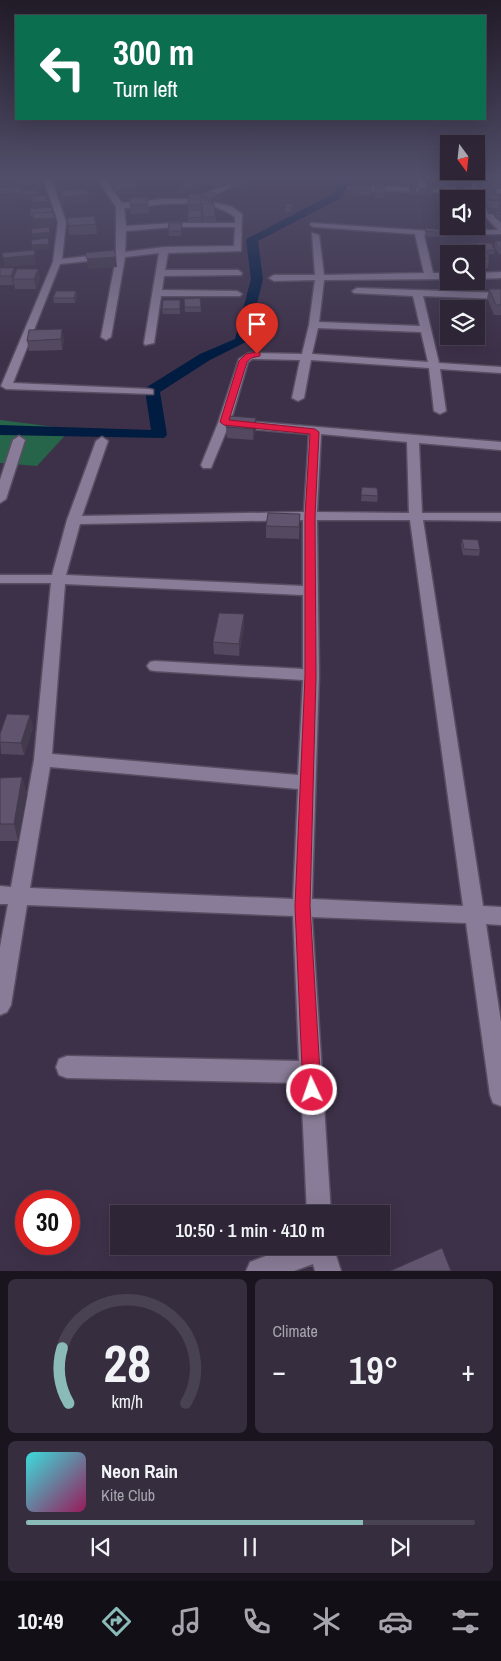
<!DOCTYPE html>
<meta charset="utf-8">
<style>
body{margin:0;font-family:"Archivo Narrow",sans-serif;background:#362d3f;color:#f1f3f6;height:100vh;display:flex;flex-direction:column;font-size:19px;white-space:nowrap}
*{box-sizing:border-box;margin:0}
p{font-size:16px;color:#a7a5ad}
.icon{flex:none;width:28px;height:28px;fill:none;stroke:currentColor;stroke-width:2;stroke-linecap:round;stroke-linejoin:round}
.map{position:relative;height:1271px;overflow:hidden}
.side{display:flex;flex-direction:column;gap:8px;padding:8px;background:#19141e;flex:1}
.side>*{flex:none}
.guide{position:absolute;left:15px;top:15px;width:471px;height:105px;border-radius:0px;box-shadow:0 5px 20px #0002,0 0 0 1px #494252;background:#0b6e4f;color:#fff;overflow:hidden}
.needle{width:32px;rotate:165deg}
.fabs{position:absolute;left:440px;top:135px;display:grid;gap:10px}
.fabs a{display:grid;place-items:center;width:45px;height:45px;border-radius:0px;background:#2e2537;box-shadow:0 5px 20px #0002,0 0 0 1px #494252;font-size:25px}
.speed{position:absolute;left:15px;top:1190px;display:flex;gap:10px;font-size:25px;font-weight:700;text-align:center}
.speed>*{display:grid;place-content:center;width:65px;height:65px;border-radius:50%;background:#2e2537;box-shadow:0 5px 20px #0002,0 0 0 1px #494252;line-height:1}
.speed .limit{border:8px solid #d22;background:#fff;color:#111}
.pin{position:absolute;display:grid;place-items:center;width:42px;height:42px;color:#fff;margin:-51px -21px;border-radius:50% 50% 50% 0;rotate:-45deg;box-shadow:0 0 5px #0007}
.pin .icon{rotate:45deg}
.me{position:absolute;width:55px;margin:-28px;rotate:357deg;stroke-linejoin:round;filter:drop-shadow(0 0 4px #0008)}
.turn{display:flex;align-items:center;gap:18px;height:105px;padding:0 15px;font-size:22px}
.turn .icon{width:65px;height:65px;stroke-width:2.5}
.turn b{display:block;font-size:35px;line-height:42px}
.big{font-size:38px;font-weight:600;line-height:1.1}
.side .tile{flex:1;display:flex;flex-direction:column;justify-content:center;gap:8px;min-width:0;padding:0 18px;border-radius:8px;background:#362d3f}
.side .dial{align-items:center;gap:0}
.dial svg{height:130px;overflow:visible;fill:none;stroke:#494252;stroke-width:7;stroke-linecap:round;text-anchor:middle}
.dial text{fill:#f1f3f6;stroke:none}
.song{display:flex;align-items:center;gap:15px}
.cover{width:60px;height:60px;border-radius:8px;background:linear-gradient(135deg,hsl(180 70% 55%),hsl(330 70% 35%))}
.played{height:5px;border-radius:2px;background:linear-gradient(90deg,#8bbbb9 75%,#494252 75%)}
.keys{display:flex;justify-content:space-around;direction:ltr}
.heat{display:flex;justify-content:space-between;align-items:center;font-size:28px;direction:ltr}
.side .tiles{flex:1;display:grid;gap:8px;grid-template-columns:1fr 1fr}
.tile:last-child{grid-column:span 2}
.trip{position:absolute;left:110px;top:1205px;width:280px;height:50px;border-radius:0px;background:#2e2537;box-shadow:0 5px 20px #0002,0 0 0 1px #494252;font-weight:600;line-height:50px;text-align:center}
.menu{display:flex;height:80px;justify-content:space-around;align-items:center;background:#120f16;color:#a7a5ad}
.menu .icon{width:35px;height:35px}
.menu .current{color:#8bbbb9}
.menu b{font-size:22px;color:#f1f3f6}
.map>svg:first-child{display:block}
.green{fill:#27654a}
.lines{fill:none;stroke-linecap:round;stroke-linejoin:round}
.canal{fill:#001c40;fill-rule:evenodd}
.street-casing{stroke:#584e62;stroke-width:3}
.street{fill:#897c98;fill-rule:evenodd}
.wall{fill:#53485f}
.shaded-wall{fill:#433b4d}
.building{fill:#60546e;stroke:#433b4d}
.route{fill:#e11d48;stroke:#92132f}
</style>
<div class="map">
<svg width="501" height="1271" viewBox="0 0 501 1271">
<rect width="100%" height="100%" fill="#3d3149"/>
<path class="green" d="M0,420L71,429L37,466L0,463Z"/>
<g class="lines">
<path class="canal" d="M343,175H353L341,198L258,241L263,279L248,341L210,360L160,392L167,435L164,438L0,435V425L151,430L145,390L147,387L200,354L235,339L251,279L246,240L248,238L333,194Z"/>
<g class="street-casing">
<g id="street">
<path d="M42,175H50L66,222L62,259L116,253V207L95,175H102L122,203L165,199H194L246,175H256L204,200L232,207L242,214L241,251L168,253L165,270H238L242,273L241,275L164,276L162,290L237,291L242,294L240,296H161L154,343L145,345L144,343L159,253L125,257L111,337L106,340L101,337L116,258L60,264L13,383L149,389L153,390V394L6,389L1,386L53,262L58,222ZM165,204C189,203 215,202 235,217V223H174L126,226L124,208ZM174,227H235L234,246L164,247L125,252L126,231Z"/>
<path d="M415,175H423L427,187L470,188L464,175H471L478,188L501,189V193H480L489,211L501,223V234L424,235L433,273H449V279L324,280L319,322L420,326L413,296L354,293L352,291L357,288L501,293V299L423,296L439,363L501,367V373L440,369L446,411L440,414L434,411L429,368L311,360L304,398L298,401L292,398L300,360L252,359L248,362L231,420L501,442V450L419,443L422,513H501V521L423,520L483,906L501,907V925L486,924L501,1022V1106L493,1103L490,1095L466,923L312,917L331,1214H307L301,1083L67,1078L59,1075L56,1067L59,1059L67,1056L299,1061L293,916L27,905L11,1005L7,1012L0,1015V947L8,904H0V886L11,887L34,760L51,583H0V575H52L67,520L96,441L102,437L108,441L82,516L304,512L309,434L228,427L211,468H203L201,465L218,423L239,359L249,353L302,354L309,325L315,280L274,281L269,278L274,275H315L312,233L319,235L324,275L424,273L415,234L314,227L310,225L311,223L431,231L498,230L483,214L472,193L352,190L348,188L352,186L419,187ZM318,328L421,332L428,362L312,354ZM321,434L407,442L409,513L317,512ZM303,520V586L66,575L80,524ZM317,520H410L463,906L312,899L319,675ZM65,584L303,595V669L155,661L150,662L147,666L150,670L155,671L303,680L298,775L52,754ZM50,767L298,789L293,899L30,888Z"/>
<path d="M501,272V278L476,279V273Z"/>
<path d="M19,436L25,440L6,499L0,503V480L13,440Z"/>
<path d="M292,1246H333L341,1271H315L313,1264L294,1271H246L250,1262Z"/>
</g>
</g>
<use href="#street" class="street"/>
</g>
<g class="wall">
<path d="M16,175H38L41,191H38L39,196L48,201L49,205L34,207L31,200H25L23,193H22L24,201L2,203L19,187L15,177H17Z"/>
<path d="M198,175H231V183L220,188L202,184V186L183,194L178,193L179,186L198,180Z"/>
<path d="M375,175H385L384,180H375Z"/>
<path d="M415,175L418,184V188H416V195H410L409,191L410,188H407L405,183L399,181L397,176Z"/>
<path d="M442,175H468L472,183V187H460L458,184V187H446L445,186V189H433V195H420L419,192L420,188H429L428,184L429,180H442Z"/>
<path d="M473,175H501V189H497L495,186V189L496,191V195L501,199V219H496L494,216V214H488L483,199H480L478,193L479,189L473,179Z"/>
<path d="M111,182L138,192L118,195L112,186Z"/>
<path d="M231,183L251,187L245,191L231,187Z"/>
<path d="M351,185L357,191V195H351Z"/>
<path d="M359,185L371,191V195H359Z"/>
<path d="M375,186L385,194L384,199L375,198Z"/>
<path d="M456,188L468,197V199H459L456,192Z"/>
<path d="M60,191L89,195L90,203L64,206L61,200Z"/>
<path d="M201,194L202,222H188V205Z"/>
<path d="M219,194V199L211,203L202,201L201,196Z"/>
<path d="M129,198L148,204L149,213L131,214Z"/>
<path d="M202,203H214L216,222H203Z"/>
<path d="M292,204L291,212H285V207Z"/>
<path d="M67,218L96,224L97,234L69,235Z"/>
<path d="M182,223L181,236H169L168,231Z"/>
<path d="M426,228L445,230L444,237L425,236Z"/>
<path d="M495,241H501V254H499L494,246Z"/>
<path d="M476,243L495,250L494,254L488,255L489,258L488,268H476V254H450L451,249H460L461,244L475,246Z"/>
<path d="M0,268H14L15,273L38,269L40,279L36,289H15L14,283L13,285H0Z"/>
<path d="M476,274L484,279V284H476L475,281H476Z"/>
<path d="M489,289H501V315H494L487,298Z"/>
<path d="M76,291L77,296L75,303H54L53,298Z"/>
<path d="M200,298L201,312H185L184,299Z"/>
<path d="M180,300V314H163L162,309Z"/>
<path d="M64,339L62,350L29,351L27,341Z"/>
<path d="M256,418V429L253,440L227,438L226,427Z"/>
<path d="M362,487L378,496L377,502L361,501Z"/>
<path d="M300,514L299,539L266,538V526Z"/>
<path d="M462,539L480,550L479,556L463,555L461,545Z"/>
<path d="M244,614V626L239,656L214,654L213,642Z"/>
<path d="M33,727L24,755L1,754L0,734Z"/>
<path d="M22,777L27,795L18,841H0V778Z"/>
</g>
<g class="shaded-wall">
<path d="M67,175H88V176L68,178Z"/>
<path d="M228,175H231V183L220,188V180Z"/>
<path d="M15,176L16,180L0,181V177Z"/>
<path d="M39,178L41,191L22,193L24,201L2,203L0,194L22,193L20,184Z"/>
<path d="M18,180L19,184L0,186V182Z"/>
<path d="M202,181V186L183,194V190Z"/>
<path d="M251,183V187L245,191V186Z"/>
<path d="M138,188V192L118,195L117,190Z"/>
<path d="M39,194L40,199L31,197V200H25L24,196Z"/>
<path d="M219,194V199L211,203V198Z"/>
<path d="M89,195L90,203L64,206L63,197Z"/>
<path d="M48,201L49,205L34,207L33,202Z"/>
<path d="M54,216L55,227L34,228L33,222H32L31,217Z"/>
<path d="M50,232L51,237L33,238L32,234Z"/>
<path d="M49,244L50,249L32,250V245Z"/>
<path d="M35,255L36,265L5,267L3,258Z"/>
<path d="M116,257L117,267L88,269L87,259Z"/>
<path d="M14,268L16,277L13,279L14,283L13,285L11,276Z"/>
<path d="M38,269L40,279L36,289L34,279Z"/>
<path d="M76,291L77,296L75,303L74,298Z"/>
<path d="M62,329L64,339L62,350L61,339Z"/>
<path d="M256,418V429L253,440V429Z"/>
<path d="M244,614V626L239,656V644Z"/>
<path d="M30,715L33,727L24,755L21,743Z"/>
<path d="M22,777L27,795L18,841L14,824Z"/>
</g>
<g class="building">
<path d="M0,175H15V176L0,177Z"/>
<path d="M29,175H38L39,178H38L37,177L18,178V180L0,182V178Z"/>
<path d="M202,175H228L220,180Z"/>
<path d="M399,175H415L418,184H407L406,179L399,176Z"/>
<path d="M442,175H456L458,183L446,182Z"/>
<path d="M456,175H468L472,183H461Z"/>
<path d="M477,175H493L496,181H480Z"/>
<path d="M495,175H501V181H498Z"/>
<path d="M37,177L40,182L20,184L18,178Z"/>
<path d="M194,179L202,181L183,190L178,188L182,187L179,186Z"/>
<path d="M131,180L138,188L117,190L111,182Z"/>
<path d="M237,180L251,183L245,186L231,183Z"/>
<path d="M429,180H444L445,185L430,184Z"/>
<path d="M351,185H357V191L351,190Z"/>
<path d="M359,185L371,186V191L360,190Z"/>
<path d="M21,186L22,193L0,194V188Z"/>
<rect x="375" y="186" width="10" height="8"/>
<path d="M410,187H415L416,191H411Z"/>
<rect x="420" y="188" width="13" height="2"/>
<path d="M456,188H463L468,197H462Z"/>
<path d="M479,188L495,189L496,191H492L494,195H499L501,199H485L483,195L491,194H481Z"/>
<path d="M37,189L39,194L24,196L23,191Z"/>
<path d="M86,189L89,195L63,197L60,191Z"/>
<path d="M209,192L219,194L211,198L201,196Z"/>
<path d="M189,194H201V205H188Z"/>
<path d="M45,195L48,201L33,202L31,197Z"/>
<path d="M147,197L148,204L130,205L129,198Z"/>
<path d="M485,200L501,201V205H499L501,209H489Z"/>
<path d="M202,203H214L215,217H203Z"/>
<path d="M286,204H292L291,207H285Z"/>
<path d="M52,207L53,212L33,213V217H31L30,209Z"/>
<path d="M188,210H202V217L188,218Z"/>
<path d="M494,211H501V214H496Z"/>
<path d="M54,212V218L33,219V213Z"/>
<path d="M94,216L96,224L68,226L67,218Z"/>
<path d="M169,223H182L181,231H168Z"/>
<path d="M49,227L50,232L32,234L31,229Z"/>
<path d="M426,228L445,230V233L425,231Z"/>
<path d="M48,238L49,244L32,245L31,240Z"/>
<path d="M495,241H501V249H500Z"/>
<path d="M474,243L477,249H464L461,244Z"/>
<path d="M476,243H491L495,250H485V249H479Z"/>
<path d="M451,249H485L489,258H476V254H453Z"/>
<path d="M34,250L35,255L3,258L2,253Z"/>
<path d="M114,250L116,257L87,259L85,253Z"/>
<path d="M0,268H14L11,276H0Z"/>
<path d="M17,269H38L34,279H13Z"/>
<path d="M476,274H483L484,279H476Z"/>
<path d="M489,289H501V305H496Z"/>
<path d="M56,291H76L74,298H53Z"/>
<path d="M200,298L201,307H185L184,299Z"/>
<path d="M163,300H180V309H162Z"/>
<path d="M62,329L61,339L27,341L29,330Z"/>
<path d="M230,416L256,418L253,429L226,427Z"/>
<path d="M362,487L377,488L378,496L361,495Z"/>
<path d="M268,513L300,514L299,527L266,526Z"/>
<path d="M462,539L478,540L480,550L464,549Z"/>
<path d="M219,613L244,614L239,644L213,642Z"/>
<path d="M7,714L30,715L21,743L0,742V734Z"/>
<path d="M22,777L14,824H0V778Z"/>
<path d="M442,1248L451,1271H390Z"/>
</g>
<linearGradient id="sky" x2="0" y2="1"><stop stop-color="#221b28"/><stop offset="0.5" stop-color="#514e6a"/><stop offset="1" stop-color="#514e6a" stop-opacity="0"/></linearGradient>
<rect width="501" height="353" fill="url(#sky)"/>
<path class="route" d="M257,352L260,353V356L251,358L247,362L229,420L315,429L319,432L315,516L316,676L310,906L321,1090L318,1096L312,1098L306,1096L303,1090L295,906L305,676V516L310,434L224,425L220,422L239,361L246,354Z"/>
</svg>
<div class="fabs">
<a><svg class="needle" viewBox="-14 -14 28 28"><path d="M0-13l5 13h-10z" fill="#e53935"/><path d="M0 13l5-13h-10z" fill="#a7a5ad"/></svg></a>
<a><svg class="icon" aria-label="sound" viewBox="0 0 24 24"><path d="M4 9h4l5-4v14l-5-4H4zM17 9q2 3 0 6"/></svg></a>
<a><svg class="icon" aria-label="search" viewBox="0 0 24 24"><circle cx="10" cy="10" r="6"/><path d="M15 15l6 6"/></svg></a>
<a><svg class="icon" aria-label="layers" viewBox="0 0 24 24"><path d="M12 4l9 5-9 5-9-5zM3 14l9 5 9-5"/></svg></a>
</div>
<div class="speed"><div class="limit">30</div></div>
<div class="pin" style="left:257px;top:354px;background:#d93025"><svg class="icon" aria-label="arrive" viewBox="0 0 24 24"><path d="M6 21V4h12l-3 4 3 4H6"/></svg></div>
<svg class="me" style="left:312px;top:1090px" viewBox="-20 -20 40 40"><circle r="17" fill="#e11d48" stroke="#fff" stroke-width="3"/><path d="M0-11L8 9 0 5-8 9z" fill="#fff"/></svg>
<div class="trip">10:50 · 1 min · 410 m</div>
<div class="guide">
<div class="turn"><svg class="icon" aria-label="left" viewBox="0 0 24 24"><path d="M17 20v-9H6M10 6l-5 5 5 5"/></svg><div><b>300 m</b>Turn left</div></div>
</div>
</div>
<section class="side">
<div class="tiles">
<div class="tile dial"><svg viewBox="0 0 100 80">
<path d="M14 69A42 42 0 1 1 86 69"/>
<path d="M14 69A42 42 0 0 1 10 35" stroke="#8bbbb9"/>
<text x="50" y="56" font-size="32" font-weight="700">28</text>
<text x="50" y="72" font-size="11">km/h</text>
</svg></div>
<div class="tile"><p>Climate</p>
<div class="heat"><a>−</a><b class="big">19°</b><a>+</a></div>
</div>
<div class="tile">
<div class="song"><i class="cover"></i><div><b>Neon Rain</b><p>Kite Club</p></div></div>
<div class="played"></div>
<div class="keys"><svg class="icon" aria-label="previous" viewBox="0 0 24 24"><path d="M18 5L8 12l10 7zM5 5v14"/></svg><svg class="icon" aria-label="pause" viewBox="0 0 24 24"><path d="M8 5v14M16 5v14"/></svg><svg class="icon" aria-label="next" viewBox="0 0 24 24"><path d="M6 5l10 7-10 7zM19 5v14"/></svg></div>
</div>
</div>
</section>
<nav class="menu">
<b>10:49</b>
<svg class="icon current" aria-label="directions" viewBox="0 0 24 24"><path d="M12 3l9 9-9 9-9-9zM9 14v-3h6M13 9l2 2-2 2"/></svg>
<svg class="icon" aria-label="music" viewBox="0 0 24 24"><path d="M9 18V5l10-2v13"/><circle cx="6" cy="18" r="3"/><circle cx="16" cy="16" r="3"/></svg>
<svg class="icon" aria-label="phone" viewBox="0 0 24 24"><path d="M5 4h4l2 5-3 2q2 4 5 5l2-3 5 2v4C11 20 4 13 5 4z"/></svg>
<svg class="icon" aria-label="climate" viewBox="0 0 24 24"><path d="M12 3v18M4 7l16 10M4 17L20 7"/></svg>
<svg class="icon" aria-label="car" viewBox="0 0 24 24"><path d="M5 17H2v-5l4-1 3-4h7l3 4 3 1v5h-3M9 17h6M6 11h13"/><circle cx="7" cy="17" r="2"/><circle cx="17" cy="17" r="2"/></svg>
<svg class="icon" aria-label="filters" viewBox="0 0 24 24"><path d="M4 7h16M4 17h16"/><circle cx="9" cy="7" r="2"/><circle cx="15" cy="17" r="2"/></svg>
</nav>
